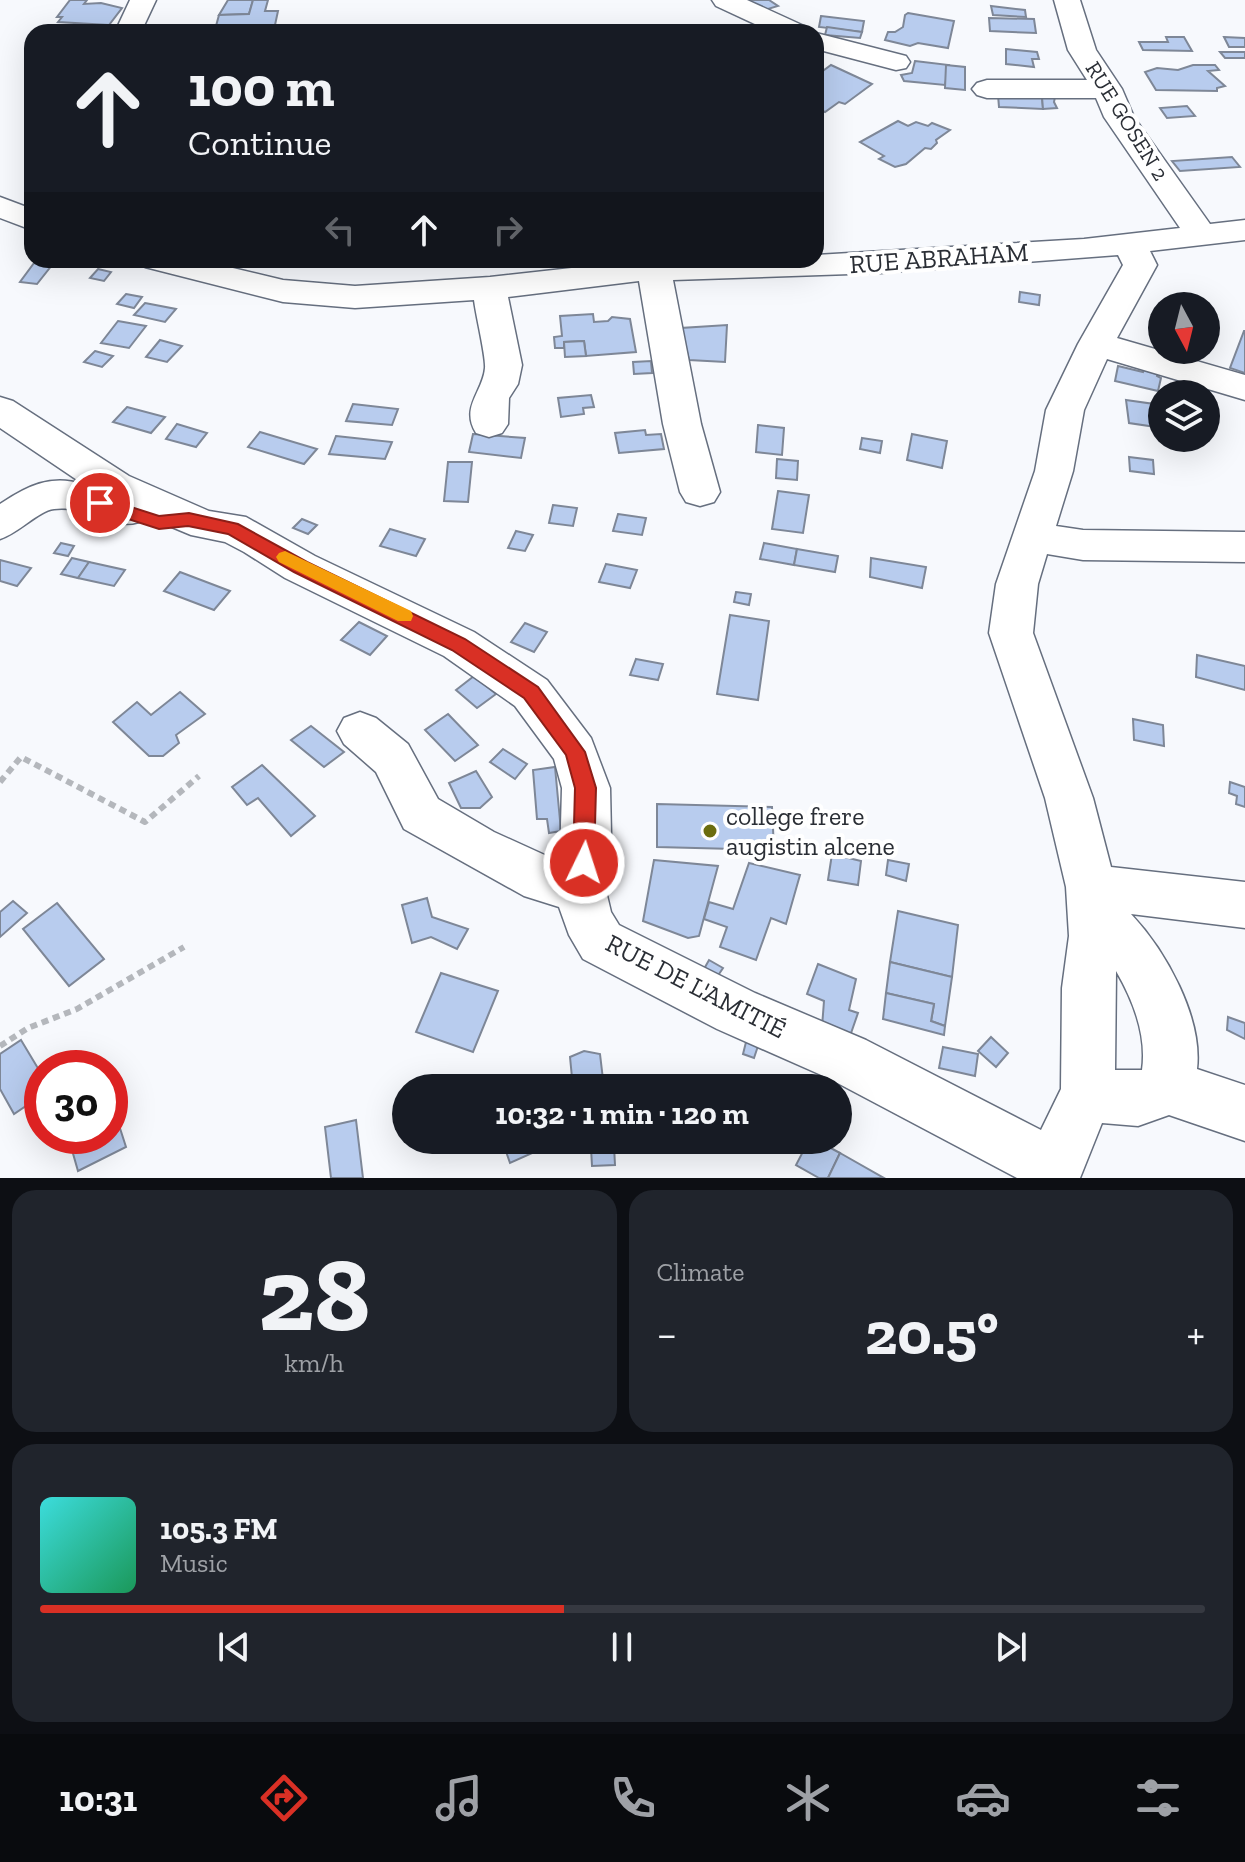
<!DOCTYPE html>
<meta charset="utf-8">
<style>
body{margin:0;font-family:"Zilla Slab",serif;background:#20242c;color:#f1f3f6;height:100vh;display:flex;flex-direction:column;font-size:30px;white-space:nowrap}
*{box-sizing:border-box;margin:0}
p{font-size:26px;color:#9ea1a6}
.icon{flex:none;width:44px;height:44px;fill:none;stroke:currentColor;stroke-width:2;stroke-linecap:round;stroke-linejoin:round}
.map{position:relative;height:1178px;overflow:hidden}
.drawer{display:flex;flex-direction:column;gap:12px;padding:12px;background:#0d0f14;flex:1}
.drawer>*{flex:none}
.banner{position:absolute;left:24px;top:24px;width:800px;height:244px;border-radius:24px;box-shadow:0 8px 32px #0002;background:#171b24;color:#f1f3f6;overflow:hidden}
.needle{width:52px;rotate:173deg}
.tools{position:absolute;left:1148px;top:292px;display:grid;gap:16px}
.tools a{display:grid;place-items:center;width:72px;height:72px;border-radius:50%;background:#171b24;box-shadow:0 8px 32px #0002;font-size:40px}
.speed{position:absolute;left:24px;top:1050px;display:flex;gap:16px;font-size:40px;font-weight:700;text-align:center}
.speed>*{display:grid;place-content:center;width:104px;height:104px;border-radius:50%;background:#171b24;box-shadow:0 8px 32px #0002;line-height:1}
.speed .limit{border:12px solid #d22;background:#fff;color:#111}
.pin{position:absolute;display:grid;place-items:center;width:68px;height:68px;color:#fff;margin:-34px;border:4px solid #fff;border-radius:50%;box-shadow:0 2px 8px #0007}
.me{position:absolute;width:88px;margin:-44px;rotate:4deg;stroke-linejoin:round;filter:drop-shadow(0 0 6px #0008)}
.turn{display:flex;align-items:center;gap:28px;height:168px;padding:0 32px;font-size:36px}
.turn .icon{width:104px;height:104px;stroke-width:2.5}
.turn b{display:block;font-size:56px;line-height:68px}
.lanes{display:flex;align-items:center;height:76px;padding:0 32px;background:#0003;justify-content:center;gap:40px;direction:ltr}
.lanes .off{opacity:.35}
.big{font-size:60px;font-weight:700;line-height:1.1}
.drawer .tile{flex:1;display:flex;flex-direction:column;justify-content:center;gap:12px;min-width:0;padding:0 28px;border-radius:24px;background:#20242c}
.drawer .dial{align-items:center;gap:0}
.dial b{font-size:104px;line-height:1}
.song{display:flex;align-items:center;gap:24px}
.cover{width:96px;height:96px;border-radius:12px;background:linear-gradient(135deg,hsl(180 70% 55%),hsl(150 70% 35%))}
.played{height:8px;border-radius:4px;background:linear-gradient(90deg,#d93025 45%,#363941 45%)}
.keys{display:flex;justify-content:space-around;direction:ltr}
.heat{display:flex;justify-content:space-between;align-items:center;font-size:44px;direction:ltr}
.drawer .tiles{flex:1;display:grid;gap:12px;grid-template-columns:1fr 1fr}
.tile:last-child{grid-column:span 2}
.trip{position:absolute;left:392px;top:1074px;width:460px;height:80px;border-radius:40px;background:#171b24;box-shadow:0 8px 32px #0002;font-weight:700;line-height:80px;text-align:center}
.tab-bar{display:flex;height:128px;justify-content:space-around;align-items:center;background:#090b0e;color:#9ea1a6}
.tab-bar .icon{width:56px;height:56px}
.tab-bar .current{color:#d93025}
.tab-bar b{font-size:36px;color:#f1f3f6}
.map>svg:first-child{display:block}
.building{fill:#b8ccee;stroke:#7e8797;stroke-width:2}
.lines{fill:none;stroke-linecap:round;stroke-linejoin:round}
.minor-casing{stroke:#666f7f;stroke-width:3}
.path{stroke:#b4b7bc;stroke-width:6;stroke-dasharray:7 5;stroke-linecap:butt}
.minor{fill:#fff;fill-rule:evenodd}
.route{fill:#d93025;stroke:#8d1f18;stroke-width:2}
.slow{fill:#f59e0b}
.poi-dot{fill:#6b6d10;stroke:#fff;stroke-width:3}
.labels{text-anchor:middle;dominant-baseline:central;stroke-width:8;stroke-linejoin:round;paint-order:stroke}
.far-street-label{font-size:22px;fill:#2a2e35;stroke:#fff}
.street-label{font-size:26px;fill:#2a2e35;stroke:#fff}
.poi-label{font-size:26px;fill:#2a2e35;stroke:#fff;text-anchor:start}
</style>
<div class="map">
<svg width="1245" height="1178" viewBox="0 0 1245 1178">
<rect width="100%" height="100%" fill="#f7f9fd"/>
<g class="building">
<path d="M70,0H87L84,4L101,3L122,8L109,25L58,22L62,17H57Z"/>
<path d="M228,0H253L249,14L219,15Z"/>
<path d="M253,0H268L265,11H278L275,25L216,26L219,15L249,14Z"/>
<path d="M745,0H769L778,6L761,11Z"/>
<path d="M991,6L1025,10L1026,17L993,15Z"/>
<path d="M908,13L954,21L948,48L918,43L910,46L885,40L888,32H895L903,27L905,15Z"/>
<path d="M821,16L864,21L862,32L819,27Z"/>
<path d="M989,18L1034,19L1036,33L990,31Z"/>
<path d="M827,27L862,32L860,38L825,35Z"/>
<path d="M1166,37H1184L1192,51L1143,50L1139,42H1168Z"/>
<path d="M1224,37L1245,38V47H1229Z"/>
<path d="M1006,49L1037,52L1039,59H1032L1034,67L1006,64Z"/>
<path d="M1220,52H1245V58H1225Z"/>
<path d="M915,61L949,65L945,85L904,81L901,75L912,73Z"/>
<path d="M831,65L872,84L845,104L839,102L825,112L816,108V76Z"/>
<path d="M946,65L965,67V90L945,88Z"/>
<path d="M1193,65H1215L1219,70L1208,71L1225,86L1217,88V91L1156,90L1145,72L1157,68L1178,70Z"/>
<path d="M998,95L1042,97L1043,109L999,107Z"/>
<path d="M1042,97H1055L1054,102L1057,108L1043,109Z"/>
<path d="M1187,106L1195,116L1167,118L1160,108Z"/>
<path d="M898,121L908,126L916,122L928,126L932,123L950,130L936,140L937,143L931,149L925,148L906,164L895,167L879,159L884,156L860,142Z"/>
<path d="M1232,157L1240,167L1180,171L1172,161Z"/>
<path d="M34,263L52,265L37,284L20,282Z"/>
<path d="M98,269L111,272L104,281L90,278Z"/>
<path d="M1020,292L1040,295L1039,305L1019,302Z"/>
<path d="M126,294L142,297L134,308L117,304Z"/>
<path d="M145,303L176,309L165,322L134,315Z"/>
<path d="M593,314L594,322L608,321L612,317L630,319L636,352L586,356L584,341L564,342V348H555L554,337L562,336L560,316Z"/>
<path d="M118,321L146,326L129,348L101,343Z"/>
<path d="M727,325L725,362L689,360L681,328Z"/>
<path d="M1244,331H1245V373L1230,368Z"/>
<path d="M160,340L182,346L167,362L146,357Z"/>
<path d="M584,341L586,356L565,357L564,342Z"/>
<path d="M95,351L113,356L102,367L84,362Z"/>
<path d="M651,361L652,373L634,374L633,362Z"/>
<path d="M1118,366L1143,372L1145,367L1158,371L1157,376L1161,378L1158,391L1115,381Z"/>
<path d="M591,395L594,407L583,408L584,414L561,417L558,398Z"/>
<path d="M1126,400L1154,404L1156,427L1129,423Z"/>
<path d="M353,404L398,409L392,425L346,421Z"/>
<path d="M127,407L165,417L151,433L113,422Z"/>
<path d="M177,424L207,433L196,447L166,439Z"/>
<path d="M758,425L784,428L782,455L756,452Z"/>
<path d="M645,430L646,435L661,434L664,449L619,453L615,433Z"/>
<path d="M260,432L317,449L304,464L248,447Z"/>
<path d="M473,434L525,438L521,458L469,452Z"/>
<path d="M912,434L947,441L942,468L907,460Z"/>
<path d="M336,436L392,442L385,459L329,454Z"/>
<path d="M862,438L882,441L880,453L860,449Z"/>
<path d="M1129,457L1153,460L1154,474L1130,471Z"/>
<path d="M777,459L798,461L797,480L776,478Z"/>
<path d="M448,462H472L468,502L444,501Z"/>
<path d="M778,491L809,495L803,533L772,529Z"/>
<path d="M553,505L577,508L573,526L549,523Z"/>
<path d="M618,514L646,518L642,535L613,531Z"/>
<path d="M302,519L317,525L308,534L293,528Z"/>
<path d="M390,529L425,539L416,556L380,546Z"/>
<path d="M516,531L533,535L525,551L508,548Z"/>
<path d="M61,543L74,546L68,556L54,553Z"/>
<path d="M764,543L797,549L794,565L760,559Z"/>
<path d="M797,549L838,556L835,572L794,565Z"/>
<path d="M72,558L89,562L78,578L61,574Z"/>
<path d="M871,558L926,567L922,588L870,577Z"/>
<path d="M0,560L31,568L17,586L0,581Z"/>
<path d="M89,562L125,570L114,586L78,578Z"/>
<path d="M606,564L637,570L630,588L599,582Z"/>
<path d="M180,572L230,591L214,610L164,591Z"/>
<path d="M736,592L751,594L749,605L734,602Z"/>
<path d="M730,615L769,621L758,700L717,694Z"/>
<path d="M359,622L387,636L370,655L341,640Z"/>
<path d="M525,623L547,632L534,652L511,642Z"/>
<path d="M1197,655L1245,666V690L1196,677Z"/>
<path d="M636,659L663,664L658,680L630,675Z"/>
<path d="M474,676L496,694L477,708L456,690Z"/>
<path d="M180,692L205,714L176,735L179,743L163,756H149L113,722L137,702L151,715Z"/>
<path d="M448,714L478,745L455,761L425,730Z"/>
<path d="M1133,719L1163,725L1164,746L1134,740Z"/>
<path d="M311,726L344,752L324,767L291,740Z"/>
<path d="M503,749L527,764L515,779L490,762Z"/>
<path d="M262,765L315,816L291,836L258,798L247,805L232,787Z"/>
<path d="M555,767L561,831L549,833L547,819H537L533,770Z"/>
<path d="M476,771L492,797L480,808H461L449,783Z"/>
<path d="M1230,782L1245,787V807L1236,804L1237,796L1229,793Z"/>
<path d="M657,804L772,807L774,850L657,847Z"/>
<path d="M832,854L861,861L858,885L828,880Z"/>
<path d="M654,860L718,866L699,936L688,938L643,921Z"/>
<path d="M888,860L909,864L906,881L886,875Z"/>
<path d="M749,863L800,875L786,924L771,918L756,960L720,947L727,927L704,919L709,902L733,909Z"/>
<path d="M427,898L432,917L468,929L457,949L431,937L412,943L402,905Z"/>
<path d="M13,901L27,913L0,937V912Z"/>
<path d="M57,903L104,959L69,986L23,929Z"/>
<path d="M898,911L958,925L952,977L890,962Z"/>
<path d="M709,960L723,968L717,977L704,969Z"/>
<path d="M890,962L952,977L945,1026L931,1021L934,1004L886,993Z"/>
<path d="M818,964L856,979L849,1010L858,1013L850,1036L822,1027L824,1001L807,994Z"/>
<path d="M441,973L498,991L473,1052L416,1032Z"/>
<path d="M886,993L934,1004L931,1021L945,1026L944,1035L883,1019Z"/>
<path d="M1228,1017L1245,1023V1039L1227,1030Z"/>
<path d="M991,1037L1008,1053L996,1067L978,1051Z"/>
<path d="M21,1040L42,1075V1095L14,1114L0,1089V1054Z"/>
<path d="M746,1042L758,1046L754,1058L743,1054Z"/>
<path d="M943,1047L978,1054L975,1076L939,1068Z"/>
<path d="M584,1051L600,1054L604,1088H573L570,1057Z"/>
<path d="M110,1097L126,1147L78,1171L68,1136H110Z"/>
<path d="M356,1120L363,1178H331L325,1127Z"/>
<path d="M502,1140H535L539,1150L510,1163Z"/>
<path d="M809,1140H816L840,1153L828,1178H819L796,1165Z"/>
<path d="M614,1146L615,1165L592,1166L591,1148Z"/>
<path d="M840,1153L884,1178H828Z"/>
</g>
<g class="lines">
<g class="minor-casing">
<g id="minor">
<path d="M130,0H156L141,32H115Z"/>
<path d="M712,0H747L804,26L808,32H772L716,6Z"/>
<path d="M1054,0H1080L1096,50L1122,89L1134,117L1210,224L1245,220V240L1150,251L1157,265L1117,338L1245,375V400L1107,359L1084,410L1073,471L1056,526L1083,530L1245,532V562L1083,560L1047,554L1038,584L1033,633L1093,798L1111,867L1245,882V928L1131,914C1166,951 1203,1018 1197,1069L1245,1085V1141L1169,1115L1138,1126L1102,1123L1080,1178H1017L828,1078L717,1029L583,959L569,935L559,907L524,896L404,829L376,772L344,744L337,731L344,718L360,712L376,718L408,744L438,799L494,832L560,862L562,788L554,759L515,706L444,656L285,578L244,552L225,542L191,535L143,515L139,522C109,531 84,504 54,509C38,511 19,533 0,539V504C27,486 50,474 83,484L0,428V397L13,401L129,476L209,511L246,517L315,556L474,632L547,680L591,738L610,788L611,835L606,891L611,912L619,925L755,993L866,1040L1041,1130L1061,1089L1062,988L1069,936L1066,887L1045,798L989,633L996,584L1035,471L1046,410L1078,344L1123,265L1118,255L880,273L673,280L701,424L720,492L714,502L700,506L686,502L680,492L663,424L639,281L508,297L522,365L518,384L509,398L508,424L502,433L489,437L476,433C460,407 483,392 485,368C486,357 476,316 474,300L355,308L283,302L145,267L140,260H199L283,280L355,286L490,277L644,260H816V255L1084,239L1180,228L1104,117L1096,98H987L977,95L972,89L977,83L987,80H1087L1068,50ZM1116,971C1133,1000 1147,1036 1142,1070H1115Z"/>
<path d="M816,33L906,56L910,62L906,68L896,70L816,49Z"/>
<path d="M0,197L32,209V230L0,218Z"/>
</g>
</g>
<g class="path">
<path d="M0,782L21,757L145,822L199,776"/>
<path d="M0,1046L28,1028L77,1009L184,947"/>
</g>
<use href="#minor" class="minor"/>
</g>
<path class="route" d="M100,497L159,516L189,513L238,524L307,562L465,639L538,687L585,752L596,788L594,863L591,870L584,872L576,870L573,863L575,788L566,755L524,698L452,650L294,572L228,534L188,526L159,529L94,508L91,503L94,499Z"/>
<path class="slow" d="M285,551L411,611L413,616L411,621H398L279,562L276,557L279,553Z"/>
<circle class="poi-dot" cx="710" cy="831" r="8"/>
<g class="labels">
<g class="far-street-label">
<text transform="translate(1127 121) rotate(58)">RUE GOSEN 2</text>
</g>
<g class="street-label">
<text transform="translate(939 258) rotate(-4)">RUE ABRAHAM</text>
<text transform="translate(696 986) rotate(27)">RUE DE L'AMITIÉ</text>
</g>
<g class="poi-label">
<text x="726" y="816">college frere<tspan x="726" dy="30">augistin alcene</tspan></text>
</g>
</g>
</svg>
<div class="tools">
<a><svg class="needle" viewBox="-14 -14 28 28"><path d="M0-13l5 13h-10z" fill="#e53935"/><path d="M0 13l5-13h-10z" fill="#9ea1a6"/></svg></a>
<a><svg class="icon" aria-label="layers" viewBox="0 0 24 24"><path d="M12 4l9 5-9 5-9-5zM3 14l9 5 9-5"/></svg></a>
</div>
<div class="speed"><div class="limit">30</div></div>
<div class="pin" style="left:100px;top:503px;background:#d93025"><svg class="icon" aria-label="arrive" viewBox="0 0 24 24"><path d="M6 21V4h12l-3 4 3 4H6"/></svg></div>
<svg class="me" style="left:584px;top:863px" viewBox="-20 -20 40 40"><circle r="17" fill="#d93025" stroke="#fff" stroke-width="3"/><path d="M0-11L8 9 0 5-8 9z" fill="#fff"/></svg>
<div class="trip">10:32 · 1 min · 120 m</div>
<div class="banner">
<div class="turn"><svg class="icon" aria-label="ahead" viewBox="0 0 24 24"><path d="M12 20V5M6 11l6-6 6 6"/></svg><div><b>100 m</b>Continue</div></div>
<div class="lanes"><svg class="icon off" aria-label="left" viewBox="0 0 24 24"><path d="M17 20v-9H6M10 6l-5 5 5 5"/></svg><svg class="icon" aria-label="ahead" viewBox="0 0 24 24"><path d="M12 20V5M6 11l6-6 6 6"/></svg><svg class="icon off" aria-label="right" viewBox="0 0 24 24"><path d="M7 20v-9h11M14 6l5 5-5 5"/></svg></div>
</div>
</div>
<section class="drawer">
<div class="tiles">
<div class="tile dial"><b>28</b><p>km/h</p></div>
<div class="tile"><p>Climate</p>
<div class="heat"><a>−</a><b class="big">20.5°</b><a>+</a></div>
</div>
<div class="tile">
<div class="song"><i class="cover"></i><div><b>105.3 FM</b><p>Music</p></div></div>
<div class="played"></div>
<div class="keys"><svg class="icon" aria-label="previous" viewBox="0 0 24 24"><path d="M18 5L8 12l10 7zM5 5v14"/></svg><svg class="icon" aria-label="pause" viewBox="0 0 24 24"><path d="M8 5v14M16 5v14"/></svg><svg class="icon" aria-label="next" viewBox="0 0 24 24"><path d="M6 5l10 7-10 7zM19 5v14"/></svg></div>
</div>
</div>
</section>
<nav class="tab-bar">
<b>10:31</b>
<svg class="icon current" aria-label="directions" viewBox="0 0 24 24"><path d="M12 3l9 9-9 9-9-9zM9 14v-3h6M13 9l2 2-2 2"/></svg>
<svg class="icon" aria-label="music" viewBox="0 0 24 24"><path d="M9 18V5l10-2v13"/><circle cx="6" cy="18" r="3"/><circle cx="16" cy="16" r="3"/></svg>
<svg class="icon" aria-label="phone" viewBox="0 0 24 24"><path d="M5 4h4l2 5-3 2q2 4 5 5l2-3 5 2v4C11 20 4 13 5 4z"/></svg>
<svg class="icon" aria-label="climate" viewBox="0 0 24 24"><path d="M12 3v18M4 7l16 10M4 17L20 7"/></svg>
<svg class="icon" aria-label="car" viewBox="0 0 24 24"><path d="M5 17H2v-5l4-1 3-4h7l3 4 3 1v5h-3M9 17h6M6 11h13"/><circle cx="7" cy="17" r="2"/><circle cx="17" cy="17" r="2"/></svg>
<svg class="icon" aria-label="filters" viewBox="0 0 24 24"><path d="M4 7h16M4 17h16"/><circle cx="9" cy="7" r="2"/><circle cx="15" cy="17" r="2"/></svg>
</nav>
